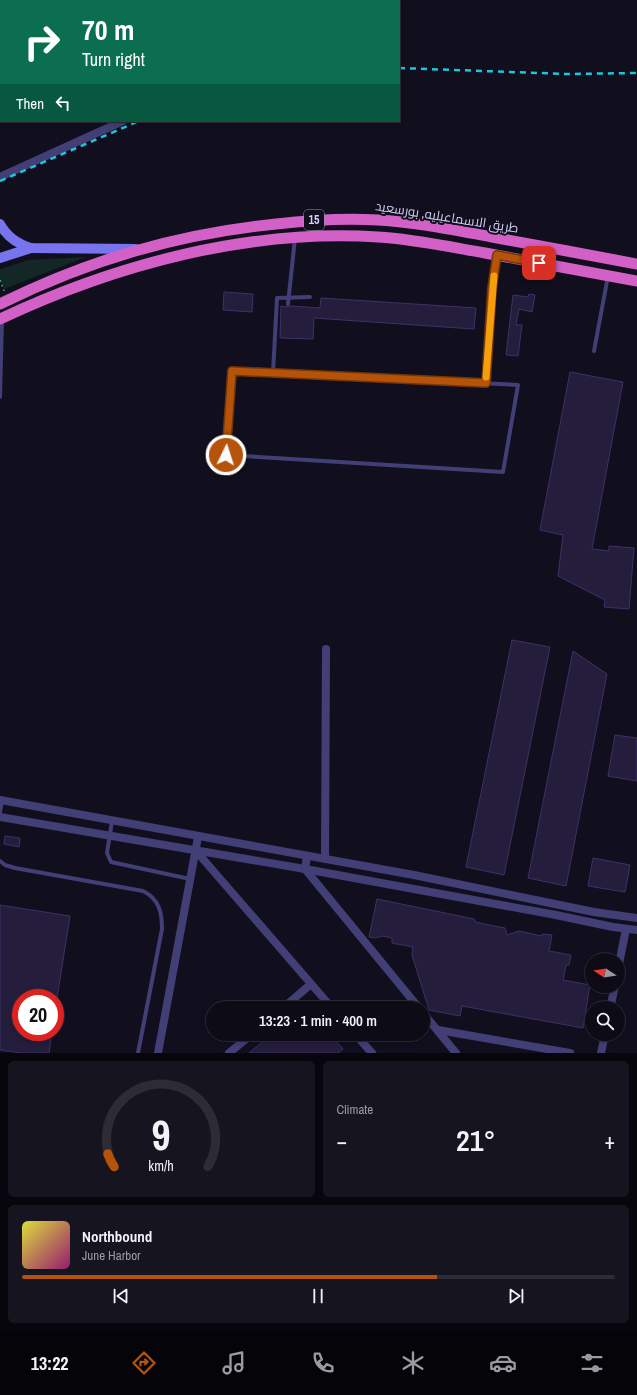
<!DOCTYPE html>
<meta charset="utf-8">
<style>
body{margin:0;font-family:"Archivo Narrow",Cairo,sans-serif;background:#16141f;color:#f1f3f6;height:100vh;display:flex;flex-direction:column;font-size:15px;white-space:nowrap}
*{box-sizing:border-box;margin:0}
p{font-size:13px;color:#9a9ba1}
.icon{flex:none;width:22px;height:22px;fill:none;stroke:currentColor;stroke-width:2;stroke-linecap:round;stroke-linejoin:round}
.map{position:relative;height:1053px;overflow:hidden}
.sheet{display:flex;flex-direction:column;gap:8px;padding:8px;background:#07060c;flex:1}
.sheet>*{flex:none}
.banner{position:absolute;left:0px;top:0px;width:400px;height:122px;box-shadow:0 2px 6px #0003,0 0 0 1px #2d2b35;background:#0b6e4f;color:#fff;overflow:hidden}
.needle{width:26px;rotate:282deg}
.fabs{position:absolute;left:585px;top:953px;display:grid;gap:8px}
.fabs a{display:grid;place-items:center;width:40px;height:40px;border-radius:50%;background:#0d0b16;box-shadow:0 2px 6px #0003,0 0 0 1px #2d2b35;font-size:20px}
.speed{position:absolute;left:12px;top:989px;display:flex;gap:8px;font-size:20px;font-weight:700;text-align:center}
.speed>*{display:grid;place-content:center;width:52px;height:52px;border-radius:50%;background:#0d0b16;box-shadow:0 2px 6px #0003,0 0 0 1px #2d2b35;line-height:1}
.speed .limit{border:6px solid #d22;background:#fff;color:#111}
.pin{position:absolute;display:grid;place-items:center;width:34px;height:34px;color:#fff;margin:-17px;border-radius:8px;box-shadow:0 2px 6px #0006}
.me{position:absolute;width:44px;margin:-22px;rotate:4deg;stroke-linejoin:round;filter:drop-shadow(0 0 3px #0008)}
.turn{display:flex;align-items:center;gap:14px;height:84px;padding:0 16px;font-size:18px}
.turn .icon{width:52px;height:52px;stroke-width:2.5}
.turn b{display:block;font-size:28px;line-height:34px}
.then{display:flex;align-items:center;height:38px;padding:0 16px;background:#0003;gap:8px;font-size:15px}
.big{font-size:30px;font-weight:600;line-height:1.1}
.sheet .card{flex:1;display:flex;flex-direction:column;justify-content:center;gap:6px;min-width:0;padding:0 14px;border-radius:6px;background:#16141f}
.sheet .dial{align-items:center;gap:0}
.dial svg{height:104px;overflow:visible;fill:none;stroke:#2d2b35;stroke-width:7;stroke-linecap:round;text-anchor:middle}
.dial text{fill:#f1f3f6;stroke:none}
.song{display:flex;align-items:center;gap:12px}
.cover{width:48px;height:48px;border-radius:6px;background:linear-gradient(135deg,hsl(60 70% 55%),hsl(320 70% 35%))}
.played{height:4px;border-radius:2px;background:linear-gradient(90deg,#b45309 70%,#2d2b35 70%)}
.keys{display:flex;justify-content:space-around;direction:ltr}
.heat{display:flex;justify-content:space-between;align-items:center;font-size:22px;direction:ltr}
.sheet .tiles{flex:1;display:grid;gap:8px;grid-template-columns:1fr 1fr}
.card:last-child{grid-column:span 2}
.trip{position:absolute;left:206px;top:1001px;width:224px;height:40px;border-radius:20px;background:#0d0b16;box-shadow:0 2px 6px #0003,0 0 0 1px #2d2b35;font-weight:600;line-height:40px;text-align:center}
.tab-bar{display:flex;height:64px;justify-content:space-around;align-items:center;background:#050409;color:#9a9ba1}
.tab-bar .icon{width:28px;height:28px}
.tab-bar .selected{color:#b45309}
.tab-bar b{font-size:18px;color:#f1f3f6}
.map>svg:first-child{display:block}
.green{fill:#132726}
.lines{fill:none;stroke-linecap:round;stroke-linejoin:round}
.canal{stroke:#0f1d37;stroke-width:9}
.building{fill:#241d3c;stroke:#3d3266}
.path{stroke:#3ca39d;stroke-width:1.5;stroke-dasharray:2 3;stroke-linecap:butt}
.service{stroke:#423f77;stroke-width:4}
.minor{stroke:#423f77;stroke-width:8}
.secondary{stroke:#7874ee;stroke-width:10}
.trunk{stroke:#d360c6;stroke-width:11}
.rail{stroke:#1bc7db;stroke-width:2.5;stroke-dasharray:6 5;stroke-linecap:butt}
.route-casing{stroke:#753606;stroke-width:10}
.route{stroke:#b45309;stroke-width:7}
.slow{stroke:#f59e0b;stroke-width:7}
.labels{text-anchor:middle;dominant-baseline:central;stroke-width:4;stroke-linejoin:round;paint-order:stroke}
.shield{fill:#110f1e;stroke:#9b97b7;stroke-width:1}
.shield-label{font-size:12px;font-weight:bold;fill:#d6d1f9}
.street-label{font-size:13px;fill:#d6d1f9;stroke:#110f1e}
</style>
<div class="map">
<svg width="637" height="1053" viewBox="0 0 637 1053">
<rect width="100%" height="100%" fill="#110f1e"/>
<path class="green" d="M86,257L4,289L0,279V270L1,269L28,260Z"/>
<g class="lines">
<g class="canal">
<path d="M121,1L123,0"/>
<path d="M0,54L1,53"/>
</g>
</g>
<g class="building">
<path d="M224,292L253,294L252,312L223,310Z"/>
<path d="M529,294L535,295L532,312L519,309L516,325H522L518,356L506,355L513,295L528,297Z"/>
<path d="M321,298L476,308L474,329L314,318L313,339L280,338L281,306L288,307L291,306L320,308Z"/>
<path d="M570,372L623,382L592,549L609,551V546L634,548L629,609L604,607L605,600L558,576L563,535L540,530Z"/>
<path d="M512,640L550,647L504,875L466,867Z"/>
<path d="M573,651L607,674L566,886L528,878Z"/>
<path d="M615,735L637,738V781L608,776Z"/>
<path d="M5,836L20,838L19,847L4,844Z"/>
<path d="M593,858L630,865L625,892L588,886Z"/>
<path d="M377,899L474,919L475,922L505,928L507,935L519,931L542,936V934L552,935L549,951L571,955L569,965H566L563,980L590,985L583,1028L462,1006L460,1016L429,1010L412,955L413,947L392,943V938L382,936L375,938L369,937Z"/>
<path d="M0,905L70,916L57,998H21V1032H52L49,1053H22L0,1050Z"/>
<path d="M272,1034H330L343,1049L338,1053H249Z"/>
</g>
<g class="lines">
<path class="path" d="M0,280L4,291"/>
<g class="service">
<path d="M288,304L295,238"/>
<path d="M594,351L608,276"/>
<path d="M232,371L518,385L503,472L227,455Z"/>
<path d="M273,373L277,298L310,297"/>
<path d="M486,383L492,288L497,256"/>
<path d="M0,397L2,319"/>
<path d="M0,812L2,801"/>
<path d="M112,821L107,853L111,862L190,879"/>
<path d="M0,861L5,865L15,868L143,891C159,899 162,912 162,929L138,1053"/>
</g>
<g class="minor">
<path d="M0,177L123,121"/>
<path d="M0,800L414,875L594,912L637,918"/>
<path d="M0,817L305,869L556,915L613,927L637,930"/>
<path d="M196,851L332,1008"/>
<path d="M307,856L305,869L419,1008"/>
<path d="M325,859L326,649"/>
<path d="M618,969L626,929"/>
<path d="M283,1008L311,984"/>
<path d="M610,1008L615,986"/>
<path d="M423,1013L456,1053"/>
<path d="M438,1030L570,1053"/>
<path d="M355,1034L372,1053"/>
<path d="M158,1053L198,837"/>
<path d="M229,1053L252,1034"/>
<path d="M601,1053L605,1034"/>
</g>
<g class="secondary">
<path d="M0,224C7,237 18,244 31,248L136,249"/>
<path d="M0,258L31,248"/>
</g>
<g class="trunk">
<path d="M0,304C89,260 177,234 276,224C310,220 343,218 378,220C416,222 454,230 492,237C540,246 589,255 637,264"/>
<path d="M0,319C117,264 248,229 378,237C414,239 450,247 485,253C536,262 586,272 637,281"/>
</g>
<g class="rail">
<path d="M399,68L567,74L637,73"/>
<path d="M0,181L139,121"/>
</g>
</g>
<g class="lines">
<g class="route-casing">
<path id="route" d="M226,455L232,371L486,383L492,288L497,255L539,263"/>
</g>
<use href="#route" class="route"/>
<path class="slow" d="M486,377L494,276"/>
</g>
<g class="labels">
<rect class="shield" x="304" y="210" width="20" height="20" rx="3"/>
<g class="shield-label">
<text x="314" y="220">15</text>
</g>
<g class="street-label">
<text transform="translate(447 217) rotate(9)">طريق الاسماعيليه, بورسعيد</text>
</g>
</g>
</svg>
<div class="fabs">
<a><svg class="needle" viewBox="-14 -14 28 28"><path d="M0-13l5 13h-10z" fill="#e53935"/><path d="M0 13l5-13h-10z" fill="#9a9ba1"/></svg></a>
<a><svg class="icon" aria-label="search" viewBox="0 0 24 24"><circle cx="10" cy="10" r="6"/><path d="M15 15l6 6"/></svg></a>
</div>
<div class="speed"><div class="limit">20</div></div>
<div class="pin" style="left:539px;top:263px;background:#d93025"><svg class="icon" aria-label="arrive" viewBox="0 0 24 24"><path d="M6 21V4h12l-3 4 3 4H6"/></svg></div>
<svg class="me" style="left:226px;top:455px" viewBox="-20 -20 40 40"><circle r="17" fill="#b45309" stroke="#fff" stroke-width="3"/><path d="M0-11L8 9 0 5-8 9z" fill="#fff"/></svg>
<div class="trip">13:23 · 1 min · 400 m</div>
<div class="banner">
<div class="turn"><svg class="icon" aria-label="right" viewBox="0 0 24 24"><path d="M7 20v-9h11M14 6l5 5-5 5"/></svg><div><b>70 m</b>Turn right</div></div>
<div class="then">Then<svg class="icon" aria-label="left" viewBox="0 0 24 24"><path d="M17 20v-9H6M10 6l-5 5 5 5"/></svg></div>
</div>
</div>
<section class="sheet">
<div class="tiles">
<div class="card dial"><svg viewBox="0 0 100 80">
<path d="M14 69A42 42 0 1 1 86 69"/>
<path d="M14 69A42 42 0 0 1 9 59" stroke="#b45309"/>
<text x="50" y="56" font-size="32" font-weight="700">9</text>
<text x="50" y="72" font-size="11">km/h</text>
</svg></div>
<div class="card"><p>Climate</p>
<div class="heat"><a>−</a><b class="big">21°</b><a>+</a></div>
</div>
<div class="card">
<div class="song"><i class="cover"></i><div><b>Northbound</b><p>June Harbor</p></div></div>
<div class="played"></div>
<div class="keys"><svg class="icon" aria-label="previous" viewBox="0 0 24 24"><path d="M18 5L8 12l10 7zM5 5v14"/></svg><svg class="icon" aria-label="pause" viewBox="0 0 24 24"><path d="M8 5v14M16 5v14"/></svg><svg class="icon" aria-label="next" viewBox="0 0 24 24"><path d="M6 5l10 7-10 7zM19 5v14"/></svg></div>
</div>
</div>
</section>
<nav class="tab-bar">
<b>13:22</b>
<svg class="icon selected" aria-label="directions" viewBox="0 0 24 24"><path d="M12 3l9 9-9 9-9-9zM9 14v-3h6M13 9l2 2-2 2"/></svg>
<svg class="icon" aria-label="music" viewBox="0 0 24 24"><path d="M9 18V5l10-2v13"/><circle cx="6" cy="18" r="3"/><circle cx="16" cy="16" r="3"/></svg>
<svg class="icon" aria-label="phone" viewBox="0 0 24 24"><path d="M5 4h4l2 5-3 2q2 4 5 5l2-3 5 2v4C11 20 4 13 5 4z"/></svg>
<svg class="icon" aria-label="climate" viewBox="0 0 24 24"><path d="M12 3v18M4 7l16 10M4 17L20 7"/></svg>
<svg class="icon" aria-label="car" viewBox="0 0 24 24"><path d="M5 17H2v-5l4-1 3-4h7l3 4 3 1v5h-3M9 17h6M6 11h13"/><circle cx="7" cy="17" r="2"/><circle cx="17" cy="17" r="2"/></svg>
<svg class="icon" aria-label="filters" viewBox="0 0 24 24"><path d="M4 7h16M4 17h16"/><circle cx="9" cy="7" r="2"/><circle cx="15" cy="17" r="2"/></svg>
</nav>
